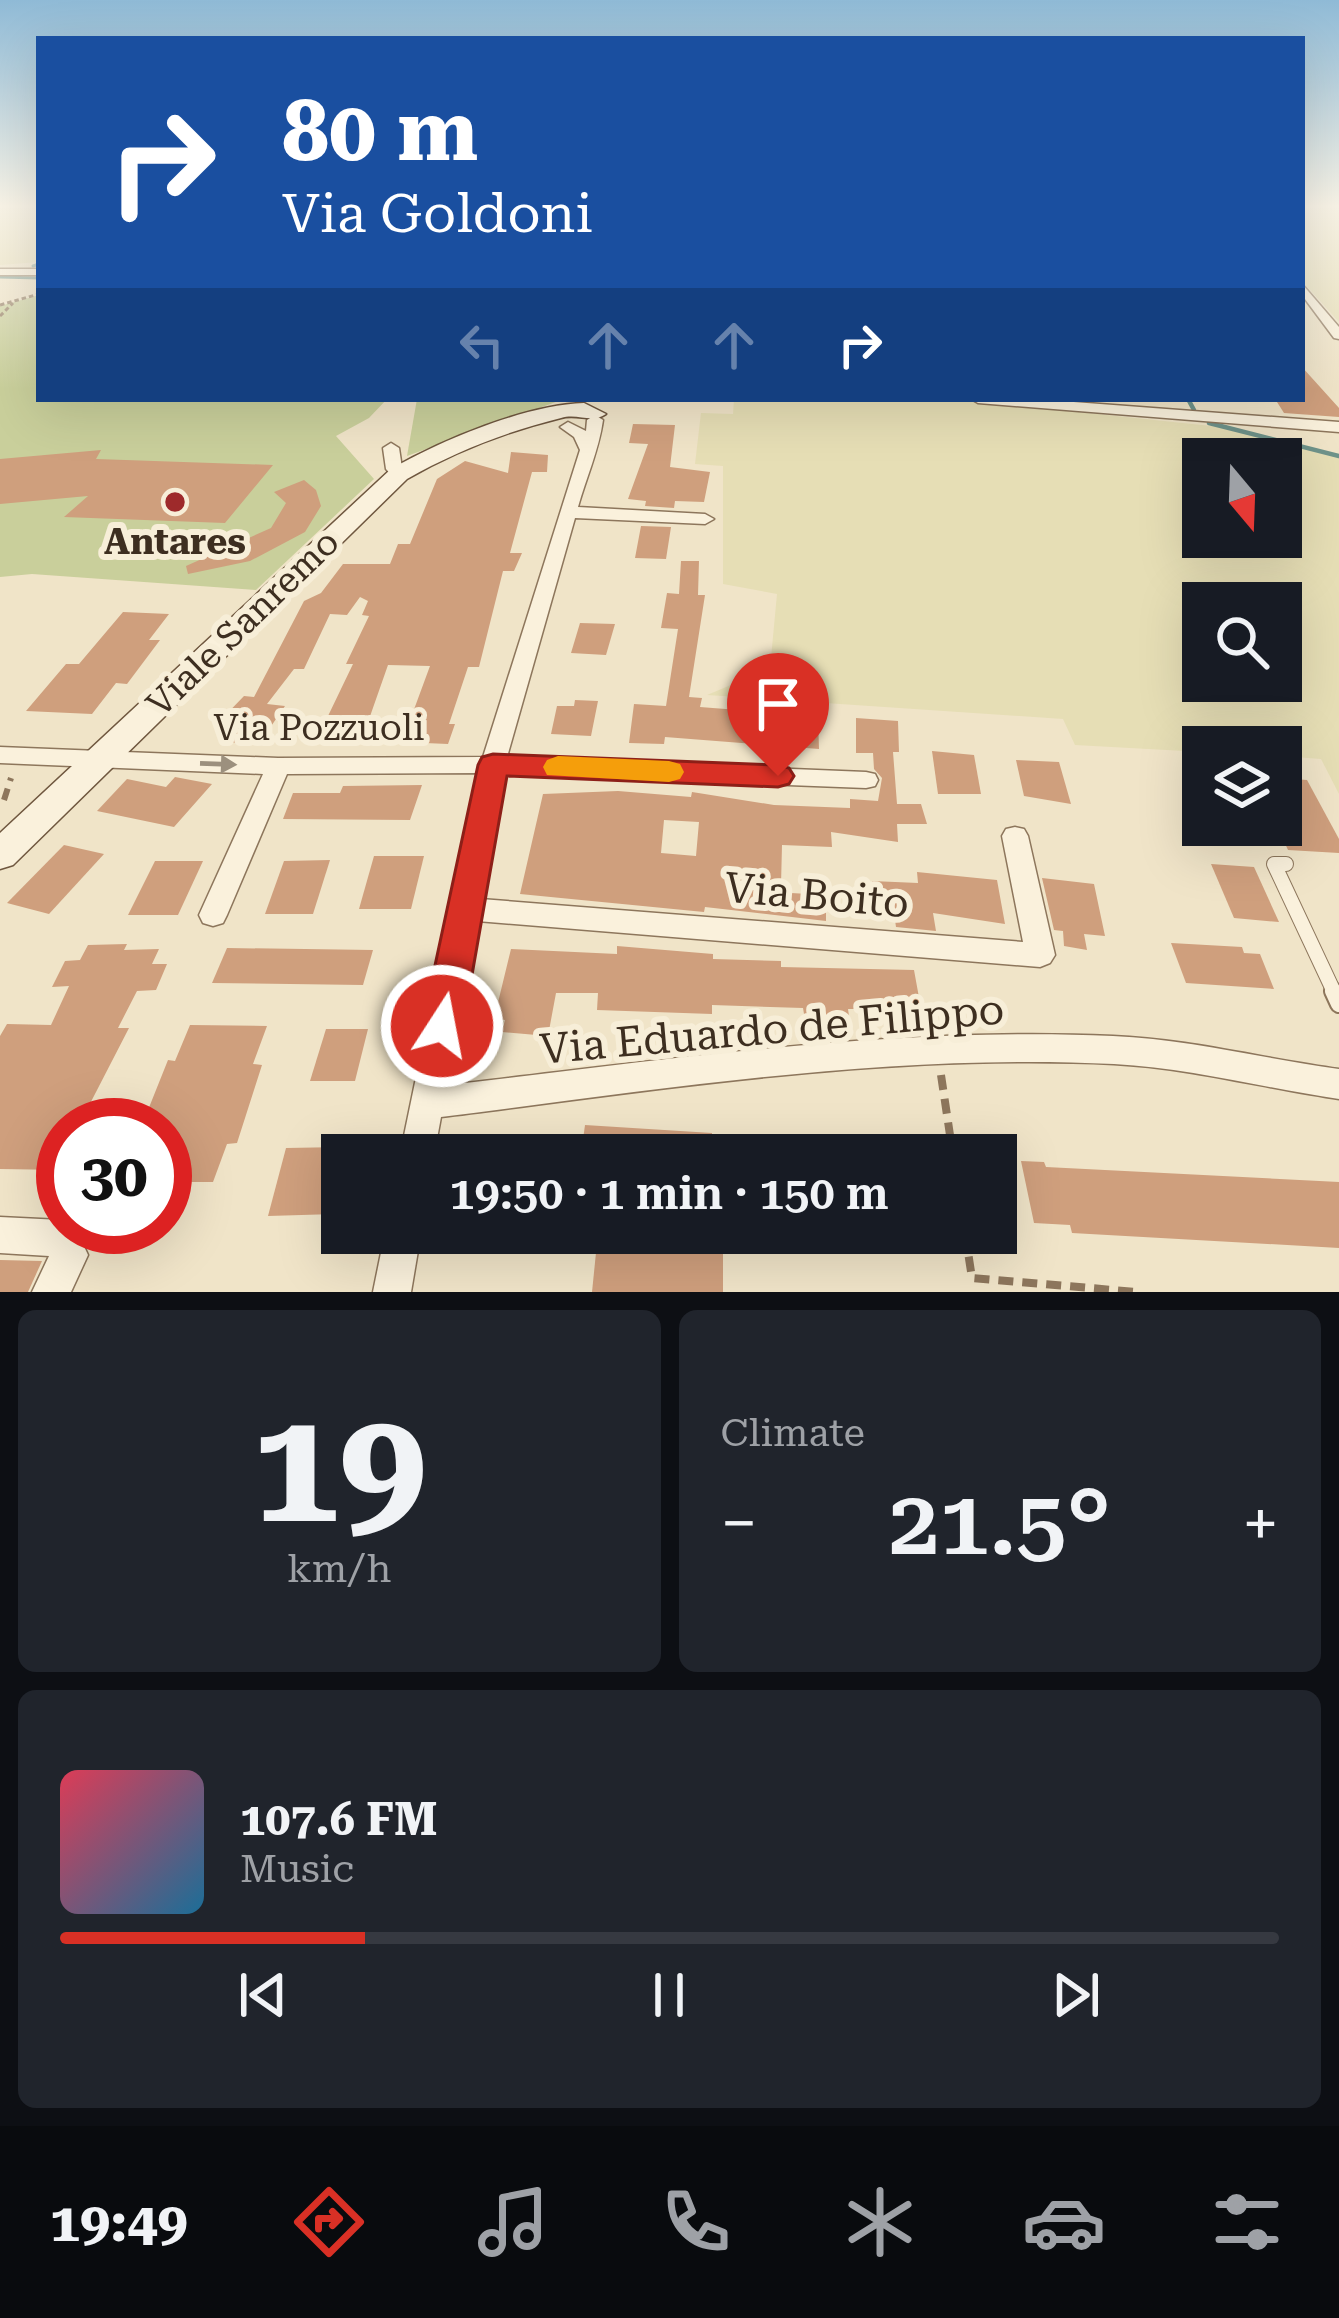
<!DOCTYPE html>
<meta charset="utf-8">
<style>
body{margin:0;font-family:"Roboto Serif",serif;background:#20242c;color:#f1f3f6;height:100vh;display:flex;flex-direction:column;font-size:45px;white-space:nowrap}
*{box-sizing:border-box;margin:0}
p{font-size:39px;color:#9ea1a6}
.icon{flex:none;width:66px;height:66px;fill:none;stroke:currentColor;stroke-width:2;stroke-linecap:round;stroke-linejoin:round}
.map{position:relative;height:1292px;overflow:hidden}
.sheet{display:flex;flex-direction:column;gap:18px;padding:18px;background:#0d0f14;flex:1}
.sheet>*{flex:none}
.hud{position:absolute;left:36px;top:36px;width:1269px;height:366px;border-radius:0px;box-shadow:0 12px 48px #0002;background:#1a4fa0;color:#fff;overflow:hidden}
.needle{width:78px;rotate:161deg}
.buttons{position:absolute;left:1182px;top:438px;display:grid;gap:24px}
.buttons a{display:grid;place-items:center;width:120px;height:120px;border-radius:0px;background:#171b24;box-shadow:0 12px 48px #0002;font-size:60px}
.speed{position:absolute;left:36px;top:1098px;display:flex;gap:24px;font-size:60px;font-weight:700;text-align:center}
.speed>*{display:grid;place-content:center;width:156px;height:156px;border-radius:50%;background:#171b24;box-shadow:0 12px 48px #0002;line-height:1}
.speed .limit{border:18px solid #d22;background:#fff;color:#111}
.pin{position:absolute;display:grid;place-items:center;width:102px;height:102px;color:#fff;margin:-123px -51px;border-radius:50% 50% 50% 0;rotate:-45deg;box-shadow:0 0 12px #0007}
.pin .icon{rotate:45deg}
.me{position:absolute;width:132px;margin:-66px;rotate:11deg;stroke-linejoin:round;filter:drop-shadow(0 0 9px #0008)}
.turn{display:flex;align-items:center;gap:42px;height:252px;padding:0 48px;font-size:54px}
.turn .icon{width:156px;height:156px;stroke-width:2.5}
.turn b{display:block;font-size:84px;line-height:102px}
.lanes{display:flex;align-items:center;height:114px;padding:0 48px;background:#0003;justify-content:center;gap:60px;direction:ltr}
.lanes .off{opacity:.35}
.big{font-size:90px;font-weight:600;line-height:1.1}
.sheet .tile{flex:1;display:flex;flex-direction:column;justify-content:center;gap:18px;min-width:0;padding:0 42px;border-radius:18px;background:#20242c}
.sheet .dial{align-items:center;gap:0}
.dial b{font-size:156px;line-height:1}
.song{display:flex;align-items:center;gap:36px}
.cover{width:144px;height:144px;border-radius:18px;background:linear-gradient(135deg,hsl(350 70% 55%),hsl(200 70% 35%))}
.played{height:12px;border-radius:6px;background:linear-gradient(90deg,#d93025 25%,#363941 25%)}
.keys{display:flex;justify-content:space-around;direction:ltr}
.heat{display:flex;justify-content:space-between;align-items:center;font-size:66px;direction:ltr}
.sheet .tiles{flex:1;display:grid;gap:18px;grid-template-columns:1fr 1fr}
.tile:last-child{grid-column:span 2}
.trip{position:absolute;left:321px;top:1134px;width:696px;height:120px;border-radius:0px;background:#171b24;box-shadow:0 12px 48px #0002;font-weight:600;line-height:120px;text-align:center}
.dock{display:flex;height:192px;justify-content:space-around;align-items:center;background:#090b0e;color:#9ea1a6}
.dock .icon{width:84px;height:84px}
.dock .active{color:#d93025}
.dock b{font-size:54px;color:#f1f3f6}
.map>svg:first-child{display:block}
.farmland{fill:#e6deb5;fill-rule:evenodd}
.green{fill:#c9cf9b}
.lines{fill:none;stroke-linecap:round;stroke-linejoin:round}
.stream-far1{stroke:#6f938a;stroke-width:3}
.stream{stroke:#6f938a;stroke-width:4.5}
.building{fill:#cf9f7d;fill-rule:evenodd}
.lane-far1-casing{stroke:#8d765c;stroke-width:16}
.lane-casing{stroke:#8d765c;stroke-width:20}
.street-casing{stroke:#8d765c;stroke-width:3}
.secondary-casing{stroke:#6f573f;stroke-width:3}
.path-far2{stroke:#8d765c;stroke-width:3;stroke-dasharray:4.5 3;stroke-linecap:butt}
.path-far1{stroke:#8d765c;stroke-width:6;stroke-dasharray:12 8;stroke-linecap:butt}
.path{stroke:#8d765c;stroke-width:8;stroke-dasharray:15 9;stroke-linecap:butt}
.lane-far1{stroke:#faf1dc;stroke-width:14}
.lane{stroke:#faf1dc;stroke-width:16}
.street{fill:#faf1dc;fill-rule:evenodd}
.secondary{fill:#faf1dc;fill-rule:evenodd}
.oneway{fill:#9c907e}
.route{fill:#d93025;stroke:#8d1f18;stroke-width:3}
.slow{fill:#f59e0b}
.poi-dot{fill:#9e2a2b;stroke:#f7eed8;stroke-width:4.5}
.labels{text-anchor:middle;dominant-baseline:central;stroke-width:12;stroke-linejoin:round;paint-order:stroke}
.poi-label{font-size:36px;font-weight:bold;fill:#3d2e20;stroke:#f7eed8}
.street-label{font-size:36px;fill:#3d2e20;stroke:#f7eed8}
.near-street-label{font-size:42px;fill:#3d2e20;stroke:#f7eed8}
</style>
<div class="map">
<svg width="1339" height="1292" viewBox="0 0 1339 1292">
<rect width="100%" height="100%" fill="#f0e4c8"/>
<g class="farmland">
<path d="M0,208H39V262L0,265Z"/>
<path d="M1302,208H1339V322L1302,281Z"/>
<path d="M734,399H942L1012,405L1221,427L1339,457V794L1321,759L1281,756V747H1203V752L1075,745L1063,719L707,695L757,674L771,658L777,594L723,584V466L695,464L701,413L733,414ZM1203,459H1281V537H1203ZM1203,603H1281V681H1203Z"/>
</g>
<g class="green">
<path d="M39,295V399H387L369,418L336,436L374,479L256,590L32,574L0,577V306Z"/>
<path d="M417,399H564L407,456Z"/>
</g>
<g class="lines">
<g class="stream-far1">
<path d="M33,266L39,264"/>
<path d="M0,277L39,278"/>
</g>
<g class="stream">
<path d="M1188,399L1194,410"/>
<path d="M1209,423L1339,456"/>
</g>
</g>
<g class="building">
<path d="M1302,367L1339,408V417L1284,413L1277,402L1302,401Z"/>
<path d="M633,424L675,425L670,467L710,472L704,502L675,501L674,508L645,506L646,501L628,499L648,444L629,443Z"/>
<path d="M101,450L96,459L273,465L225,523L64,517L88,496L0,504V459Z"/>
<path d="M511,452L548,455L547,472H532L510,553H522L514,571H503L479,667H468L449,724H455L448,744L402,742L430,666L388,665L361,742L316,741L353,664H346L369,616L362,615L368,601L360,597L347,615L330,614L304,669H294L267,704L285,706L265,735L259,734L251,745L230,742L240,729L215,726L244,696L254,697L304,601L321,593L343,564H390L398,544H410L437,479L465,461L508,473Z"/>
<path d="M304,480L316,490L321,506L305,532L250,561L188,574L186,566L271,528L286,503L274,492Z"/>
<path d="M641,526L671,527L666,559L635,558Z"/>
<path d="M681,561H699L698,595H705L689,697L702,698L700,707L818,716L819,749L665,737L664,744L629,743L634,704L666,706L678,629L661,628L667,593L679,594Z"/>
<path d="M123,612L169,614L149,640H160L127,684L116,683L92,714L26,711L66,664H79Z"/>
<path d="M580,623L615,624L606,655L571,653Z"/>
<path d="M575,700L598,701L591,736L551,734L557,706H574Z"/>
<path d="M856,718L898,721L899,752H893L897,804H921L927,824H897L898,842L831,832L832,847L782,845L781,885L791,886V893L826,895V921L705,907L704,912L520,894L543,794L618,791L691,797L692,792L774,805L850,808V799L878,801L882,778L874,769L873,753H856ZM664,820L699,822L696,856L661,853Z"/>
<path d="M932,751L974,755L981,794H938Z"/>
<path d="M1016,760L1059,762L1071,804L1024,796Z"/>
<path d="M175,777L212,784L174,827L97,811L127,779L166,787Z"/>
<path d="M1281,778L1307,780L1339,839V853L1288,850L1281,835Z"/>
<path d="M422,785L410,820L283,819L293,793H340L343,786Z"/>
<path d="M64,845L104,854L49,914L7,903Z"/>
<path d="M374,856H424L411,909H359Z"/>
<path d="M330,860L313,914H265L284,861Z"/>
<path d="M155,861H203L178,915H128Z"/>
<path d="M1211,864L1254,867L1279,922L1234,918Z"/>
<path d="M917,872L997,880L1005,924L933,913L936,931L896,927L895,920L877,919L872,881L918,883Z"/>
<path d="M1042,878L1094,884L1105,936L1084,934L1087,950L1064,946L1063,931L1054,930Z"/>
<path d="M1171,943L1242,947L1244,953L1260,954L1274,989L1186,983Z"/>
<path d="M127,944L124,950L159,949L152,964H167L156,990L137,991L118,1028H129L79,1125H63V1170L0,1169V1036L7,1024L51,1025L69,986L52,987L65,961L80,960L88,945Z"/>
<path d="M617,946L713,954V959L781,961V967L914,970L920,1003H909L911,1017L887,1016L886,1009H848L849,1016L804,1014L803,1008L712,1005V1014L597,1010L598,993H556L548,1036L502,1032L505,1020L494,1019L511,949L617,954Z"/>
<path d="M227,948L373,950L363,985L212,983Z"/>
<path d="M190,1025L267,1026L253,1064L262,1065L237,1143L227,1144L213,1182H165V1125H142L168,1060L175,1061Z"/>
<path d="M326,1029H368L355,1081H310Z"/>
<path d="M585,1125L712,1133V1155L581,1154Z"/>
<path d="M342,1147L335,1214L268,1216L286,1148Z"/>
<path d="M1021,1161L1044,1162L1046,1167L1339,1182V1248L1072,1233L1070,1225L1034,1223Z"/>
<path d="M598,1233H723V1292H592Z"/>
<path d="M0,1260L42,1261L28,1292H0Z"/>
</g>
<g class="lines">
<g class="lane-far1-casing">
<path id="lane-far1" d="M1286,864H1274L1335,994"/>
</g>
<g class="lane-casing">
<path id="lane" d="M1333,991L1339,1004"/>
</g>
<g class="street-casing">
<g id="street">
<rect x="0" y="269" width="39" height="6"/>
<path d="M1302,284L1339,327V339L1334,338L1302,295Z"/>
<path d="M971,399H1034L1339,422V432L978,403Z"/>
<path d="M595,415L603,420C599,450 586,478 578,507L705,514L714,519L705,524L575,518L507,757L866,772L875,774L878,780L875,786L866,788L504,774L481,899L1023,942L1002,836L1006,829L1015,827L1024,829L1028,836L1055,955L1050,963L1040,967L477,921L447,1085C668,1060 890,1026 1113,1036C1189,1039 1264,1059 1339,1069V1099C1264,1088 1190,1068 1114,1064C888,1053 664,1089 441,1117L434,1155H400L479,773L287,774L227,915L223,923L213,926L203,923L199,915L263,774L0,763V747L278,758L483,757L580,450L574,437L560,427L568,422L586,431L587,420Z"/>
<path d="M391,443L399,448L402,468L407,474L405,477H393L386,469L383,448Z"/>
<path d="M0,1217L61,1220L63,1227H75L88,1255L71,1292H32L49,1256L0,1253Z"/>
<path d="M385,1233H421L411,1292H373Z"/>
</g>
</g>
<g class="secondary-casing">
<path id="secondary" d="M584,403L606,414C592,424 578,413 561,418C508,431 454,452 407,479L13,865L0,869V833L391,469C442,440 525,405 584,403Z"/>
</g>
<g class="path-far2">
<path d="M0,305L39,294"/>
<path d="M0,316L13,303"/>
</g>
<path class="path-far1" d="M4,800L11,778"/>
<g class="path">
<path d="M941,1075L953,1155"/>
<path d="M965,1233L972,1278L1137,1292"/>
</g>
<use href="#lane-far1" class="lane-far1"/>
<use href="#lane" class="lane"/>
<use href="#street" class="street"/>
<use href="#secondary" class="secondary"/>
</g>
<defs><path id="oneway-solid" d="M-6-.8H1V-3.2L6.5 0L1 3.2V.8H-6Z" transform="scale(3)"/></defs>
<use class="oneway" href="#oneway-solid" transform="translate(218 764) rotate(2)"/>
<linearGradient id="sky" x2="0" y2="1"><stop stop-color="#8fbad6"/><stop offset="0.53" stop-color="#f8f3e6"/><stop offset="1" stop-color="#f8f3e6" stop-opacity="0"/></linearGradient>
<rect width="1339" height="389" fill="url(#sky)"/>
<path class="route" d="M493,754L778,765L789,768L794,776L789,784L778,787L507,776L463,1026L457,1038L442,1043L428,1038L422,1026L478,765L482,757Z"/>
<path class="slow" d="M558,756L669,761L680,764L684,772L680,779L669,782L547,775L543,767L547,760Z"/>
<circle class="poi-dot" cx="175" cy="502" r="12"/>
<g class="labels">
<g class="poi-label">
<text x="175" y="542">Antares</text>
</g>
<g class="street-label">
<text transform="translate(243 623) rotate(-44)">Viale Sanremo</text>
<text x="319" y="728">Via Pozzuoli</text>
</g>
<g class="near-street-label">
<text transform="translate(817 895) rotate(5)">Via Boito</text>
<text transform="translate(772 1029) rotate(-5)">Via Eduardo de Filippo</text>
</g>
</g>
</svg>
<div class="buttons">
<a><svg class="needle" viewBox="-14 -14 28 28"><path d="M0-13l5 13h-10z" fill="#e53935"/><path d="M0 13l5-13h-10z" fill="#9ea1a6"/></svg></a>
<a><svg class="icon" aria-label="search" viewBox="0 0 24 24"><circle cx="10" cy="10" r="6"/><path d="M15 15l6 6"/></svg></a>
<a><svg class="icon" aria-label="layers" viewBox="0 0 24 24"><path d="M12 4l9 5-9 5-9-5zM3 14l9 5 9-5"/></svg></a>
</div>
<div class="speed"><div class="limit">30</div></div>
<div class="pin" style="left:778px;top:776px;background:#d93025"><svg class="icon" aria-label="arrive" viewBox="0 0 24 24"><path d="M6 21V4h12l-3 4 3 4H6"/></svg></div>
<svg class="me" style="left:442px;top:1026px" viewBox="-20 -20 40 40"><circle r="17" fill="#d93025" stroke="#fff" stroke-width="3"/><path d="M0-11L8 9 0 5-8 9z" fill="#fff"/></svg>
<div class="trip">19:50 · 1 min · 150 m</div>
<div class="hud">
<div class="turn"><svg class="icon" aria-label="right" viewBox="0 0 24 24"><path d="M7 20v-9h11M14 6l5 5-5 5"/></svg><div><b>80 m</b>Via Goldoni</div></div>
<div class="lanes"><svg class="icon off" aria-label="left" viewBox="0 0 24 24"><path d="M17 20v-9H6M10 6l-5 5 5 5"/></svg><svg class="icon off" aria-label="ahead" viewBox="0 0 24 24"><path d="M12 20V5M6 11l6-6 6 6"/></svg><svg class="icon off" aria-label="ahead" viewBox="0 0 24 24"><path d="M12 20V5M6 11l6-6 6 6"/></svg><svg class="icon" aria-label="right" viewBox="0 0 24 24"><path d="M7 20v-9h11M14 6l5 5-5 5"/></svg></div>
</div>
</div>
<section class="sheet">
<div class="tiles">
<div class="tile dial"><b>19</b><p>km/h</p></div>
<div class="tile"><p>Climate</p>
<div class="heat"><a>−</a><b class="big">21.5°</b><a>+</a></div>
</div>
<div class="tile">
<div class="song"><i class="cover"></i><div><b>107.6 FM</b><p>Music</p></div></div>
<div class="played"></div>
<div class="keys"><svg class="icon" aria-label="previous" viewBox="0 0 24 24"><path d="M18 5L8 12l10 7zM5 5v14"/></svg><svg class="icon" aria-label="pause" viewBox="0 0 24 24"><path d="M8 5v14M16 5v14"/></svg><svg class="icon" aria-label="next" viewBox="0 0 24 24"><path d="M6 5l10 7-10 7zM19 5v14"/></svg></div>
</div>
</div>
</section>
<nav class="dock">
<b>19:49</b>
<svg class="icon active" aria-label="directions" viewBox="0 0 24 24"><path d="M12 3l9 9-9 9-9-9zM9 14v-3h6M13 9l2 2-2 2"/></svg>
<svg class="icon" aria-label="music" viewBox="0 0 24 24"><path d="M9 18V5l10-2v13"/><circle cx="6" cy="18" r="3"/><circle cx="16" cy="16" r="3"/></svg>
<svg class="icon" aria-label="phone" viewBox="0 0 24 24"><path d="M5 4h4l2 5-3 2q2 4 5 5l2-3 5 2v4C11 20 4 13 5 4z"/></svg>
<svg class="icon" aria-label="climate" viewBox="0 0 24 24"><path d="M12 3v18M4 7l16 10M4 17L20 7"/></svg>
<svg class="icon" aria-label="car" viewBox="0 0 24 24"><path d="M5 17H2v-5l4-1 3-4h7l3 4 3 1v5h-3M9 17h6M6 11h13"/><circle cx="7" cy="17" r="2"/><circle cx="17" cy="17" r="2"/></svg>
<svg class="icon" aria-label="filters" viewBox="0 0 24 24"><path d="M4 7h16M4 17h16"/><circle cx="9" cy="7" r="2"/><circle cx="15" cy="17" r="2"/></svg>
</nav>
